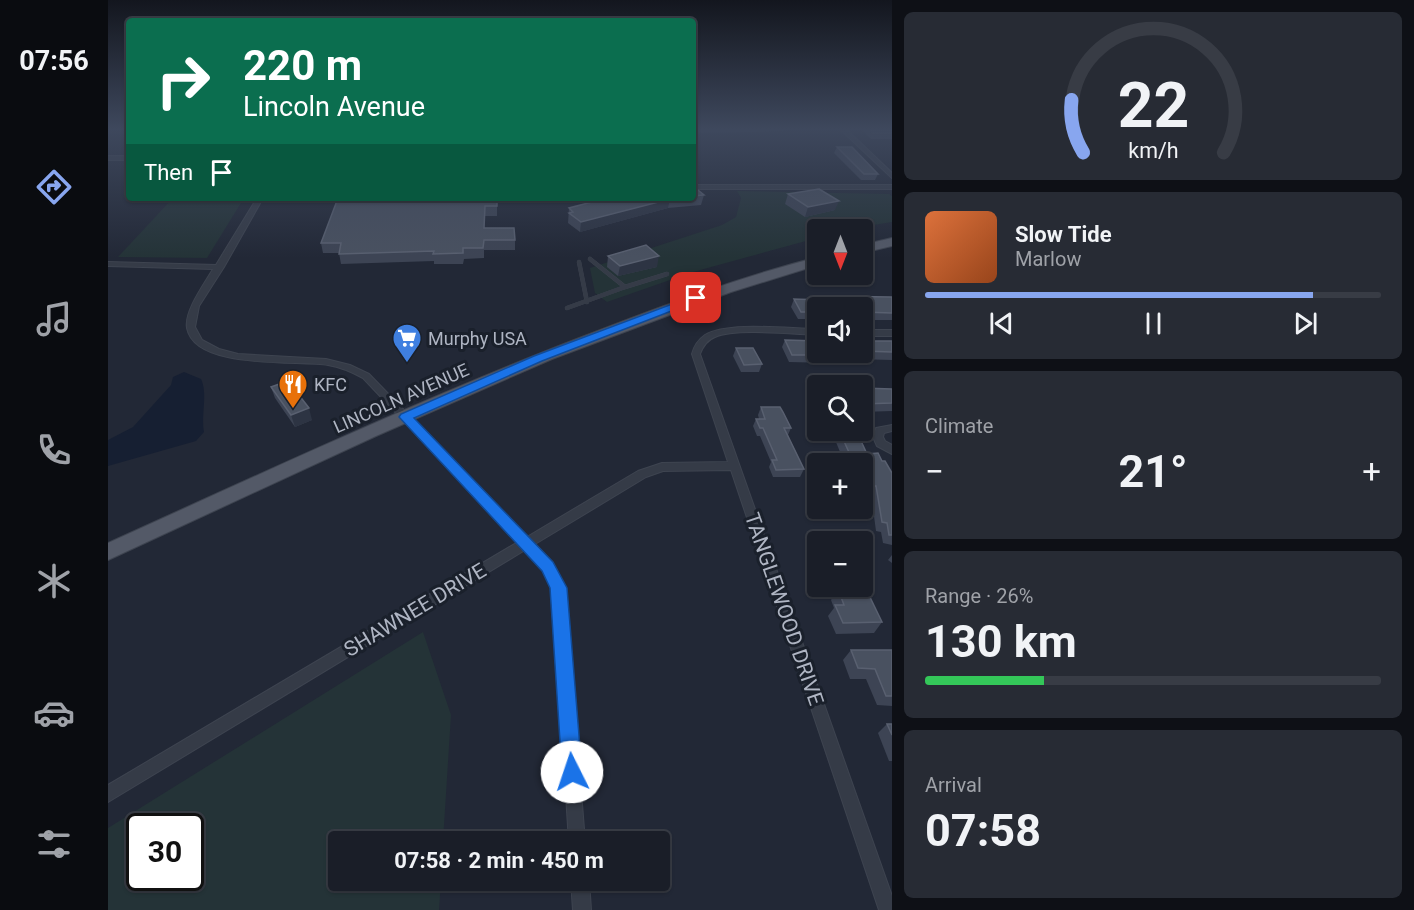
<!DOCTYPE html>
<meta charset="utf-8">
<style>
body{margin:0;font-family:Roboto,sans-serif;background:#272b34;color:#f1f3f6;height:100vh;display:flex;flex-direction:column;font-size:22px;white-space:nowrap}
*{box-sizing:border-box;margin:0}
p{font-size:20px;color:#9fa2a8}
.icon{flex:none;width:33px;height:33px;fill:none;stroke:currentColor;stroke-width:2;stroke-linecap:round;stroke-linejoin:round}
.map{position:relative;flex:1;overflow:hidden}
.sheet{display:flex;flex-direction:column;gap:12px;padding:12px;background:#0e1016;width:522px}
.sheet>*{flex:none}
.hud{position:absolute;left:18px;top:18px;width:570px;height:183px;border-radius:6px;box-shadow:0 2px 4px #0004,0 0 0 2px #383c45;background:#0b6e4f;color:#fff;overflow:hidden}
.needle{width:39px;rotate:180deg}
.controls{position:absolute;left:699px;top:219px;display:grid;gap:12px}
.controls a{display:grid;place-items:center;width:66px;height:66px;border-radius:6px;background:#1a1e28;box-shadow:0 2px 4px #0004,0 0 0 2px #383c45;font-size:30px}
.speed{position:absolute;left:18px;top:813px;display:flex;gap:12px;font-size:30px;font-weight:700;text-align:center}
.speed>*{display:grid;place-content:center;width:78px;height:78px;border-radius:50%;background:#1a1e28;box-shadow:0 2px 4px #0004,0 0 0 2px #383c45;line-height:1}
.speed .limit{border:3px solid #111;border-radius:9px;background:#fff;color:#111}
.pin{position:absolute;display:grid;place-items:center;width:51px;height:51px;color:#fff;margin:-26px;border-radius:12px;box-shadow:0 3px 9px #0006}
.me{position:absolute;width:66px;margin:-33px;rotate:356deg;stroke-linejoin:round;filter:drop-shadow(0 0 4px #0008)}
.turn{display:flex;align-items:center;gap:21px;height:126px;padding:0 18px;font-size:27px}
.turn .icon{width:78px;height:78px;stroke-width:2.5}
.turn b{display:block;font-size:42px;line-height:51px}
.then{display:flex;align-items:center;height:57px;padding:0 18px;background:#0003;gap:12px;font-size:22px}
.big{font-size:45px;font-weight:700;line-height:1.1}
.sheet .card{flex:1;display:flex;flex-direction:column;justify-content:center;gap:9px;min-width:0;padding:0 21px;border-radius:9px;background:#272b34}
.sheet .dial{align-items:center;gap:0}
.dial svg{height:156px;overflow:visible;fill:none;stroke:#383c45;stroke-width:7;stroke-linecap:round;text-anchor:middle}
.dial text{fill:#f1f3f6;stroke:none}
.song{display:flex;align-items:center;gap:18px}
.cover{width:72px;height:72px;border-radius:9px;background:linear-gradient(135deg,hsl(20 70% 55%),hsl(20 70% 35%))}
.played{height:6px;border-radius:3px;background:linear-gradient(90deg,#88a6ef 85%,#383c45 85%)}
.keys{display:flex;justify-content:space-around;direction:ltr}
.heat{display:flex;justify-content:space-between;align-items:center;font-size:33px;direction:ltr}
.charge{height:9px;border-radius:4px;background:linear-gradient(90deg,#34c759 26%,#383c45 0)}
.trip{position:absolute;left:220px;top:831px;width:342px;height:60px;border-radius:6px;background:#1a1e28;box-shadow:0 2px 4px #0004,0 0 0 2px #383c45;font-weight:700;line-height:60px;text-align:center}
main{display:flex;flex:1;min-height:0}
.dock{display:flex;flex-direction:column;width:108px;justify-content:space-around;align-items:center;background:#0a0c10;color:#9fa2a8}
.dock .icon{width:42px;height:42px}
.dock .active{color:#88a6ef}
.dock b{font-size:27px;color:#f1f3f6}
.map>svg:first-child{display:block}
.green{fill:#243337;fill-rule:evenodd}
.water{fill:#161f32}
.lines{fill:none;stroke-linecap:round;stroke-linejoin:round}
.service-casing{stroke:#3e4450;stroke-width:4.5}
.minor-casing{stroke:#3e4450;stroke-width:2}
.primary-casing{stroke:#3e4450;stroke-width:2}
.service{stroke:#353b47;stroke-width:4}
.minor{fill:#353b47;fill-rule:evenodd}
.primary{fill:#535967;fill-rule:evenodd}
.wall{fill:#3d4454}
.shaded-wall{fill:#2d3443}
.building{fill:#495160;stroke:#596070;stroke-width:1.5}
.route{fill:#1a73e8;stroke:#114b97;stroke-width:1.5}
.labels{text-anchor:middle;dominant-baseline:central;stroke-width:6;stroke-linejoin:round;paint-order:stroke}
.poi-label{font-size:18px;fill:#afb5c3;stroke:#1a202b;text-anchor:start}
.street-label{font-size:18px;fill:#afb5c3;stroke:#1a202b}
.near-street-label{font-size:21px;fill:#afb5c3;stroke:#1a202b}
</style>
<main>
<nav class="dock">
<b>07:56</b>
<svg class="icon active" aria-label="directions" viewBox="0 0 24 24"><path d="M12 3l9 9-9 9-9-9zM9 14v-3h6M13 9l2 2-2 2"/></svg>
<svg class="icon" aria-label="music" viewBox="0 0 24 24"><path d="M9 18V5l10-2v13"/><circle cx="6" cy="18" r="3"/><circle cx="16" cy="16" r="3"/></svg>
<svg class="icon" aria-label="phone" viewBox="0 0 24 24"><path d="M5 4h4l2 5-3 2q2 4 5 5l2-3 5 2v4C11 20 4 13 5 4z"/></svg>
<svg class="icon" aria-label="climate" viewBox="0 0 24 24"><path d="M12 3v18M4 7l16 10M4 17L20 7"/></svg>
<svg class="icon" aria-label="car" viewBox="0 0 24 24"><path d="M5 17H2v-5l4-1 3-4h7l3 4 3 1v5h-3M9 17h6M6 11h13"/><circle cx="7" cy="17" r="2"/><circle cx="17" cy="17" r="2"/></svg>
<svg class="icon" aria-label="filters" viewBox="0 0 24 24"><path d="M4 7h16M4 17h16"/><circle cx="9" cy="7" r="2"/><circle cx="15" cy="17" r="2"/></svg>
</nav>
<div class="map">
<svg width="784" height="910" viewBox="0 0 784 910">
<rect width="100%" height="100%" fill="#222836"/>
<g class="green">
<path d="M629,191L781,194L784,196V222L741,229L710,230L709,238L585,272L499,302L487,293L482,268L614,225L628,217L633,198Z"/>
<path d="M65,198H136L99,258L10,257Z"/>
<path d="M315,632L343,715L335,841L231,842V880L333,881L331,910H0V828ZM32,826H82V878H32Z"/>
</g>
<path class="water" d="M76,372L93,379C100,394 93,413 96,432L88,441L0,466V440L25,427L63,385L65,377Z"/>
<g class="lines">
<g class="service-casing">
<g id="service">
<path d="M471,262L479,302"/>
<path d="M517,287L559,274"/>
<path d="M459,308L517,287L482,259"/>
</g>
</g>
<g class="minor-casing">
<g id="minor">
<path d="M733,130H739L784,173V178Z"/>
<rect x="0" y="156" width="21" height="4"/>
<rect x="585" y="185" width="199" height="4"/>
<path d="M149,198H155L116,267L91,306L87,327L94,340L111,349L130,354L218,359L242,365L261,374L419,537L530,471L554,463L620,462L584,354C586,346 590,340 597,335C620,321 682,329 710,329V335C684,334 628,328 607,337C599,340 595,346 592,354L784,896V910H771L623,470L555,471L538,477L427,544L444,562L457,588L477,842H461L445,588L436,569L417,550L0,802V785L410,542L255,378C244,372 232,367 220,365C188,360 87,370 79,328C76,311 97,283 105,269L0,266V262L108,265Z"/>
<rect x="754" y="330" width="30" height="6"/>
<path d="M784,425V431L776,433L775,437L777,441L784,445V454L769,446L765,437L768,428Z"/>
<path d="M463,880H481L483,910H465Z"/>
</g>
</g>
<g class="primary-casing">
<g id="primary">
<path d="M784,238V246L754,253V245Z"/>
<path d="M710,257V265L623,292L444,359L268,436L0,560V543C157,472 313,399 474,337C551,307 629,278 710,257Z"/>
</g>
</g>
<use href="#service" class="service"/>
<use href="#minor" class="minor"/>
<use href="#primary" class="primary"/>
</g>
<g class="wall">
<path d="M588,130H677L676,131L592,133Z"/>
<path d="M754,130H784V139H763Z"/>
<path d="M729,147L770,174L767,180H753L726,153Z"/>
<path d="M585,186L596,195L593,205L560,208L472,232L460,223L461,208L499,198H585Z"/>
<path d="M680,194L727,210L697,217L677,204Z"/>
<path d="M389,198V216H377L376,228L407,240V250H376V258L356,259L355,264H326V261L233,264L231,253H215L213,243Z"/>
<path d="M500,256L549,267L510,276L499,267Z"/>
<path d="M714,296L784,297V320H754V308H710V319H690L683,307L686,299L712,300Z"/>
<path d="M677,340L727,355L723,363L681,362L674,347Z"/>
<path d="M754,341H784V360L747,359L743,352H754Z"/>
<path d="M628,348L654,364L651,372H633L625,356Z"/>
<path d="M163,387L204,420L187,427L167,398Z"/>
<path d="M754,388L784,389V411L754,412Z"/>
<path d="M653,407L683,428L680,435L696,469L692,477H665L661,467L663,462L652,436H649L645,426L648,419H651L650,415Z"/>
<path d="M723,430H748L759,454L774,461L784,473V545L775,543L773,532L768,531L763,494H758L754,487V464H737Z"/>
<path d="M784,555V563L780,560Z"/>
<path d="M730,589L774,622L766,633L728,634L720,616L726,608L723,600Z"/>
<path d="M743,650H784V706L769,705L758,679H742L735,660Z"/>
<path d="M779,724H784V761H781L770,733Z"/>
</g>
<g class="shaded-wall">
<path d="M562,198L560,208L472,232L473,222Z"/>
<path d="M731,201L727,210L697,217L700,207Z"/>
<path d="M551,256L549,267L510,276L512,266Z"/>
<path d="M201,408L204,420L187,427L183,415Z"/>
</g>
<g class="building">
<path d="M762,130H784V133H765Z"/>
<path d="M729,147H744L770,174H756Z"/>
<path d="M585,186L596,195L585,196Z"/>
<path d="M711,189L731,201L700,207L680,194Z"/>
<path d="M230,198H389V206H377L376,228H406L407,240H376L375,248H355V253L325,254L326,251L231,254L233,243H213Z"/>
<path d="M499,198H566L473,222L461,213L465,212L461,208Z"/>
<path d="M538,245L551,256L512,266L500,256Z"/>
<path d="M714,296L784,297V313L754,312V308H710V312H693L686,299L716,300Z"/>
<path d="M677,340L710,341V352H725L727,355H684Z"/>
<path d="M754,341H784V352L754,351Z"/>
<path d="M628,348H645L654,364L636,365Z"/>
<path d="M180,381L201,408L183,415L163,387Z"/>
<path d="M754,388L784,389V403L754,404Z"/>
<path d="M653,407H672L675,412L683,428H676L696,469L668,470L664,460H669L655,428H652L648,419H657Z"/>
<path d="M731,430H748L759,454L770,453L774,461H777L784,473V535H781L779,523L774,522L768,486H764L754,469V464H752L749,459H744Z"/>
<path d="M730,589H758L774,622L735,623L727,605H736Z"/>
<path d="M743,650H784V696H778L767,669L750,668Z"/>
<path d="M779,724H784V735Z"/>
</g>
<linearGradient id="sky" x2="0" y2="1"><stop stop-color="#13161e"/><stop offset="0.5" stop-color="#3e485d"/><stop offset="1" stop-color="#3e485d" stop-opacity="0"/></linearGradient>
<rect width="784" height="258" fill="url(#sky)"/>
<path class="route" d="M588,295L592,296V300L434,361L306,418L445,562L459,588L474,772L471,779L464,782L457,779L454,772L442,588L434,571L291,417L293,414L426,356Z"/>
<defs>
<g id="supermarket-pin" transform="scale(1.5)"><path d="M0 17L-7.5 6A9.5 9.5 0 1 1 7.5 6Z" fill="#3f7fe0" stroke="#1a202b"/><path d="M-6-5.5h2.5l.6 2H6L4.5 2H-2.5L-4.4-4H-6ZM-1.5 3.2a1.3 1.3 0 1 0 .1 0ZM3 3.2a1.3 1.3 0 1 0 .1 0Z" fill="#fff"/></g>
<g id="restaurant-pin" transform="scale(1.5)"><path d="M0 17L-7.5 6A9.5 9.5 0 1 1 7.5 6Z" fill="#e8710a" stroke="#1a202b"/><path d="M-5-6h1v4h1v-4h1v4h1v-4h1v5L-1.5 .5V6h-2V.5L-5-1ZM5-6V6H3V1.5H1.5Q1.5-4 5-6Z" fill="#fff"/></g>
</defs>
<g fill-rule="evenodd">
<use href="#supermarket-pin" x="299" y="338"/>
<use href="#restaurant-pin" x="185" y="384"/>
</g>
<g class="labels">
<g class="poi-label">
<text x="320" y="338">Murphy USA</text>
<text x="206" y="384">KFC</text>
</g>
<g class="street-label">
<text transform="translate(293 398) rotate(-24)">LINCOLN AVENUE</text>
</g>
<g class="near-street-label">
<text transform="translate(676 609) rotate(71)">TANGLEWOOD DRIVE</text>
<text transform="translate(307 610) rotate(-31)">SHAWNEE DRIVE</text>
</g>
</g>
</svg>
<div class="controls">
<a><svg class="needle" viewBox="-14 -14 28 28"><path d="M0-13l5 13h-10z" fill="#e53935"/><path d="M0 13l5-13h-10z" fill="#9fa2a8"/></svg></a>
<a><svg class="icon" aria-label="sound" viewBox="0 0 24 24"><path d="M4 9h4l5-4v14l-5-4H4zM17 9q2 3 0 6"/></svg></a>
<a><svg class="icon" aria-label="search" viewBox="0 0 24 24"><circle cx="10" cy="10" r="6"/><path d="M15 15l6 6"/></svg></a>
<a>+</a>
<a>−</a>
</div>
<div class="speed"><div class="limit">30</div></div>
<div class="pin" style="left:588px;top:298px;background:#d93025"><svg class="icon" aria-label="arrive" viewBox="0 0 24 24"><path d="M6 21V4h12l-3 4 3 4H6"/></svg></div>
<svg class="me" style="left:464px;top:772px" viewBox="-20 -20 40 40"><circle r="19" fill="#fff"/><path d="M0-13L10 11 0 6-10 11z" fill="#1a73e8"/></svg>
<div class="trip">07:58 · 2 min · 450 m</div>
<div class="hud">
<div class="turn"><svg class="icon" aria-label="right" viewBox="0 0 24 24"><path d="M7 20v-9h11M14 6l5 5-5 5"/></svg><div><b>220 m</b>Lincoln Avenue</div></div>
<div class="then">Then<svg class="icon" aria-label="arrive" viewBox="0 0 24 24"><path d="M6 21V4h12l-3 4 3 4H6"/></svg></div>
</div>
</div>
<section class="sheet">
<div class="card dial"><svg viewBox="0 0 100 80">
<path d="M14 69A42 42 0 1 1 86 69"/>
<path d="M14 69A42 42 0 0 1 8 42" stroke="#88a6ef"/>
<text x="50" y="56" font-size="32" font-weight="700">22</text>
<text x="50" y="72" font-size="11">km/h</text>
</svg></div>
<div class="card">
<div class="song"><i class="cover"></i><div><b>Slow Tide</b><p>Marlow</p></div></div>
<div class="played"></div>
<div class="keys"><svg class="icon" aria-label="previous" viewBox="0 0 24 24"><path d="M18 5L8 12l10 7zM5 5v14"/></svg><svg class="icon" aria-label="pause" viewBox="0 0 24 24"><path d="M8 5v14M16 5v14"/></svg><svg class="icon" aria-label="next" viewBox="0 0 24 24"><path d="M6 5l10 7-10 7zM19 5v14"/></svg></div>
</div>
<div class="card"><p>Climate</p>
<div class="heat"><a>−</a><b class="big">21°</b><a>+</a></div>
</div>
<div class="card"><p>Range · 26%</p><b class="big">130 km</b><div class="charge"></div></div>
<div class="card"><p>Arrival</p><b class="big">07:58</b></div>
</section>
</main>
